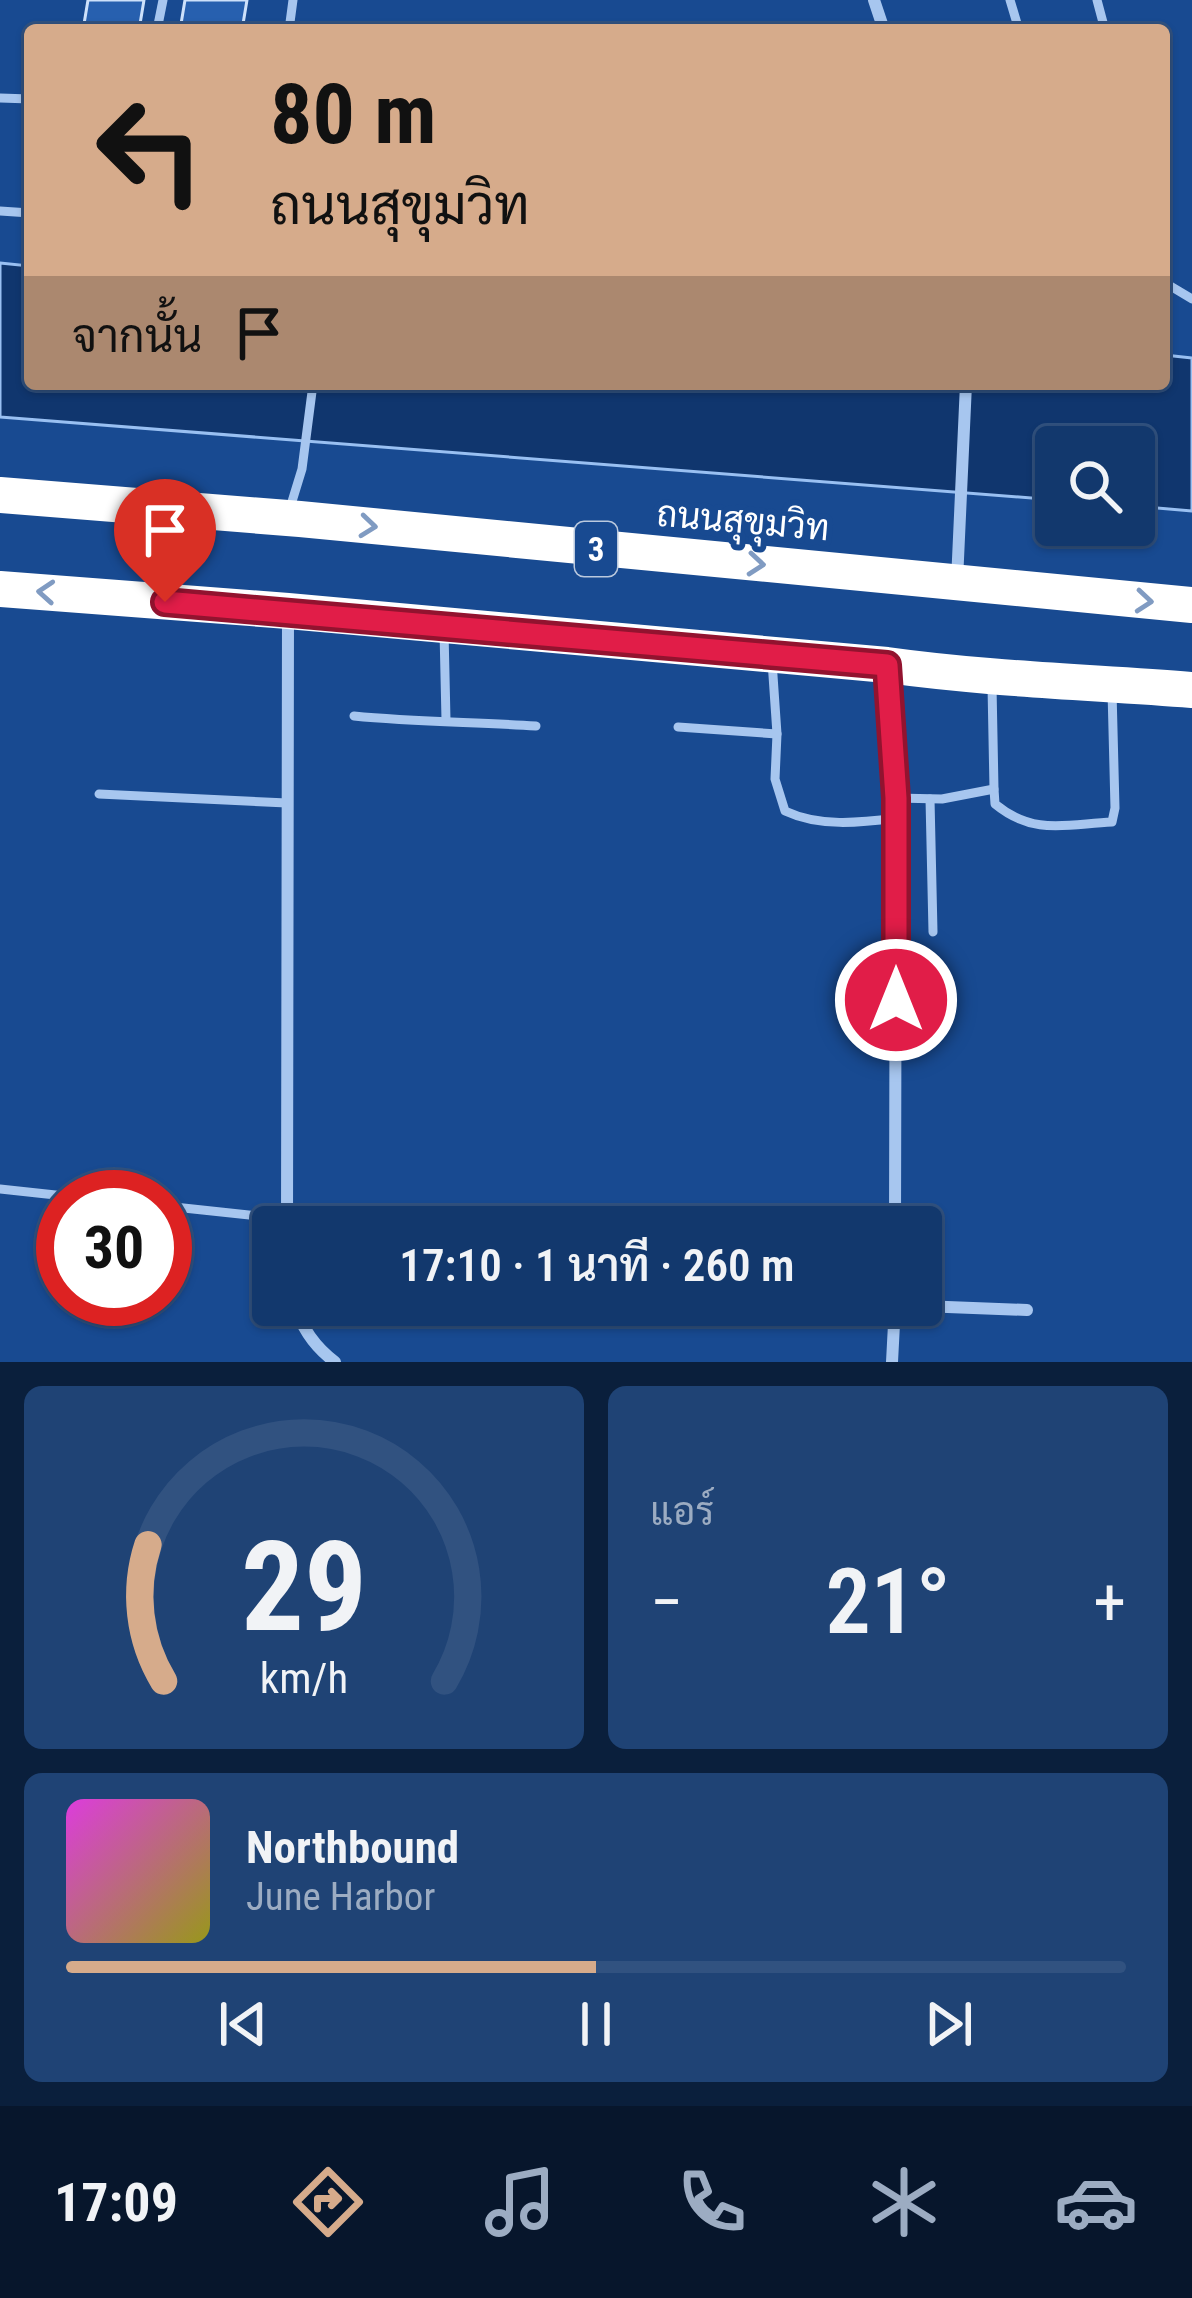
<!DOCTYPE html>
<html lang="th">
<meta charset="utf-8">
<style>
body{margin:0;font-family:"Roboto Condensed",Sarabun,sans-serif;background:#1f4375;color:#f1f3f6;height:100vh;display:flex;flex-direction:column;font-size:45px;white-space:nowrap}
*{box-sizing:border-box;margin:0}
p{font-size:39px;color:#9cacc2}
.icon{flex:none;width:66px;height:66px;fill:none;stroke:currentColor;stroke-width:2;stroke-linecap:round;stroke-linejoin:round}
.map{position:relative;height:1362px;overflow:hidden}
.drawer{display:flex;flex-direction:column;gap:24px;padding:24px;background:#0a1f3c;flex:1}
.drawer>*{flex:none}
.guide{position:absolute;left:24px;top:24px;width:1146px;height:366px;border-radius:12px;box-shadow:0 3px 9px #0004,0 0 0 3px #315280;background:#d6ab8b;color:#111;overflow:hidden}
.controls{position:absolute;left:1035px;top:426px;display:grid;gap:24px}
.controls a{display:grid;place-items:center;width:120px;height:120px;border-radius:12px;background:#12386d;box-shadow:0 3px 9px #0004,0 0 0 3px #315280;font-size:60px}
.speed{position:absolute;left:36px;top:1170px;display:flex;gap:24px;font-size:60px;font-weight:700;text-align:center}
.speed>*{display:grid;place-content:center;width:156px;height:156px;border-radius:50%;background:#12386d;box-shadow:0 3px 9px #0004,0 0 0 3px #315280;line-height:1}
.speed .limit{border:18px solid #d22;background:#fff;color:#111}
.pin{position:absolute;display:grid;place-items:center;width:102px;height:102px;color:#fff;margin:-123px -51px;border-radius:50% 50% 50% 0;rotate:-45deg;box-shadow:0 0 12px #0007}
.pin .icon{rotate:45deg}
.me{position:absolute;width:132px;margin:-66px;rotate:0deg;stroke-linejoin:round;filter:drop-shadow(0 0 9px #0008)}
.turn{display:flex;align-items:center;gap:42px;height:252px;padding:0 48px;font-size:54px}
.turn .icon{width:156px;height:156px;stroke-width:2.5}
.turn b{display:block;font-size:84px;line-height:102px}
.then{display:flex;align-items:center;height:114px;padding:0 48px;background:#0003;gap:24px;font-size:45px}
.big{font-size:90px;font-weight:600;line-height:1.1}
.drawer .tile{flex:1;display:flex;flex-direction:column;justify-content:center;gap:18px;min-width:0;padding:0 42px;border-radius:18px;background:#1f4375}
.drawer .dial{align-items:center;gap:0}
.dial svg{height:312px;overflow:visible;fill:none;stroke:#315280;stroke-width:7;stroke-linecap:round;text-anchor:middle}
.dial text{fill:#f1f3f6;stroke:none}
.song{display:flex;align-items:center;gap:36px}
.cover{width:144px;height:144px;border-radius:18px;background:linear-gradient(135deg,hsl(300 70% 55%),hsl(60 70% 35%))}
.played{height:12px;border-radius:6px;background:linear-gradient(90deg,#d6ab8b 50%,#315280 50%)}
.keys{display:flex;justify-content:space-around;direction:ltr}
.heat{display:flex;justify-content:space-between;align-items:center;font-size:66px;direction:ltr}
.drawer .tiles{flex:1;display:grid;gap:24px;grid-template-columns:1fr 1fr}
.tile:last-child{grid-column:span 2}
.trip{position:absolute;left:252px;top:1206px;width:690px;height:120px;border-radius:12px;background:#12386d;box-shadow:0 3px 9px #0004,0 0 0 3px #315280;font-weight:600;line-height:120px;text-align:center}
.tab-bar{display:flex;height:192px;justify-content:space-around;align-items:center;background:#07162c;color:#9cacc2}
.tab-bar .icon{width:84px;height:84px}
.tab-bar .selected{color:#d6ab8b}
.tab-bar b{font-size:54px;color:#f1f3f6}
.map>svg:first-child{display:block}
.water{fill:#10366e;stroke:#99c0f2;stroke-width:3}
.building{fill:#2760af;stroke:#cde1fb;stroke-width:3}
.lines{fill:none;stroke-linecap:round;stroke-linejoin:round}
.lane{stroke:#a7c6ef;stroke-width:9}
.street{stroke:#a7c6ef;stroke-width:12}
.highway{stroke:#fff;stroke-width:36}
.oneway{stroke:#809bc2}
.route-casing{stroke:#92132f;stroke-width:30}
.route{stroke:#e11d48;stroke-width:21}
.labels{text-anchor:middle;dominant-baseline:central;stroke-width:12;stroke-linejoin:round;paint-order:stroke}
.shield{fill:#184a91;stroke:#bac9de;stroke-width:3}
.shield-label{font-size:33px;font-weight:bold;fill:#fff}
.street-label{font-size:36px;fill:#fff;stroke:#184a91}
</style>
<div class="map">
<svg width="1192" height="1362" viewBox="0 0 1192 1362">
<rect width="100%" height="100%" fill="#184a91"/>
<path class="water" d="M0,263L30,266V384H1164V355L1192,358V511L1134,506V447H1056V500L0,417Z"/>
<g class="building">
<path d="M88,0H144L139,30H83Z"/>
<path d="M185,0H247L242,30H180Z"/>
</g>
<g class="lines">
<g class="lane">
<path d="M1010,0L1019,30"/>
<path d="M1097,0L1105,30"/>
<path d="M157,30L163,0"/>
<path d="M289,30L293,0"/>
<path d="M0,98L30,99"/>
<path d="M0,211L30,213"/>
<path d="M1164,253L1167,284H1164"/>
<path d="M1167,284L1192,299"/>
<path d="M290,508L302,469L313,384"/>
<path d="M444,631L446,720"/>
<path d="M772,661L777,734L775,779L785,811C819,827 859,823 896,818"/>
<path d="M354,716C414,722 475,722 536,726"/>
<path d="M678,727L777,734"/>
<path d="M994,789L995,804C1034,836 1067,824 1112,822L1115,808L1112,691"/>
<path d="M99,794L287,803"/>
<path d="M896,798L942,799L994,789L992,686"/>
<path d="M930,799L933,932"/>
<path d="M0,1189L74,1197"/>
<path d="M165,1206L286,1219"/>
</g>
<g class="street">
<path d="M874,0L884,30"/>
<path d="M957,581L966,384"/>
<path d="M887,670L896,798L895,1227"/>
<path d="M287,1227L288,612"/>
<path d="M295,1305C302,1329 315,1347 335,1362"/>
<path d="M896,1305L1027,1310"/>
<path d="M892,1362L895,1305"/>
</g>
<g class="highway">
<path d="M0,495L300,519L1192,605"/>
<path d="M0,589L288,611L887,665C988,679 1090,682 1192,690"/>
</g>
</g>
<defs><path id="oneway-chevron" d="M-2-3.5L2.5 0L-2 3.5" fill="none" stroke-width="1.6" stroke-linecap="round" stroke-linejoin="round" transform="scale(3)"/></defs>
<g class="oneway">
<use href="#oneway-chevron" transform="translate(368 526) rotate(6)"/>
<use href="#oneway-chevron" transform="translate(756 564) rotate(5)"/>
<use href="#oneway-chevron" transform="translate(46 592) rotate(-176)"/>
<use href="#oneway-chevron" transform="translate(1144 601) rotate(5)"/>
</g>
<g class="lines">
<g class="route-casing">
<path id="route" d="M165,602L887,665L896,798V1000"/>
</g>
<use href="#route" class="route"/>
</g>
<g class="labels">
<rect class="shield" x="575" y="522" width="42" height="54" rx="9"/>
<g class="shield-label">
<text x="596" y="549">3</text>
</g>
<g class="street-label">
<text transform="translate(743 521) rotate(5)">ถนนสุขุมวิท</text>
</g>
</g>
</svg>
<div class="controls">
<a><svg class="icon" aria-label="search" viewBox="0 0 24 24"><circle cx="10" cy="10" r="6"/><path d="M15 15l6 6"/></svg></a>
</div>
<div class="speed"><div class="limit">30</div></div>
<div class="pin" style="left:165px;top:602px;background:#d93025"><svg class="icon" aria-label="arrive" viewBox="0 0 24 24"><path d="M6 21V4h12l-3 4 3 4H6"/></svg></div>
<svg class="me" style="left:896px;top:1000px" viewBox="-20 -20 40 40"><circle r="17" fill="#e11d48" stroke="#fff" stroke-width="3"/><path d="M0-11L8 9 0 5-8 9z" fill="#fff"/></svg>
<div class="trip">17:10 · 1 นาที · 260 m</div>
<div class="guide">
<div class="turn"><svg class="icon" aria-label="left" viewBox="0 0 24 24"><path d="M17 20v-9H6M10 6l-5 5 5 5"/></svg><div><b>80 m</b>ถนนสุขุมวิท</div></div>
<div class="then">จากนั้น<svg class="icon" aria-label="arrive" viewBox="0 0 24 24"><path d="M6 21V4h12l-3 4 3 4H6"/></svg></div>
</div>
</div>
<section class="drawer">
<div class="tiles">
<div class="tile dial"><svg viewBox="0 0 100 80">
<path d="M14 69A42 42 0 1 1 86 69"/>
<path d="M14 69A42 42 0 0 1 10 34" stroke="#d6ab8b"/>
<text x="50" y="56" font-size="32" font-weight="700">29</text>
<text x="50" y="72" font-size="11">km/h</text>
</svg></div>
<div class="tile"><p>แอร์</p>
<div class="heat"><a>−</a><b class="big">21°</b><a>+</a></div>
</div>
<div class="tile">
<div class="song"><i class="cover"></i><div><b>Northbound</b><p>June Harbor</p></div></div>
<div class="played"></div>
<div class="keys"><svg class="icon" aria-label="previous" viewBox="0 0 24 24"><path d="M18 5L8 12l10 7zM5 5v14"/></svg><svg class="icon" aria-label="pause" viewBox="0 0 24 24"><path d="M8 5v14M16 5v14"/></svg><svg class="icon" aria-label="next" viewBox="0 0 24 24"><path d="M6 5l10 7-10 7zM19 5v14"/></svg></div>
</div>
</div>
</section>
<nav class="tab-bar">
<b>17:09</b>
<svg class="icon selected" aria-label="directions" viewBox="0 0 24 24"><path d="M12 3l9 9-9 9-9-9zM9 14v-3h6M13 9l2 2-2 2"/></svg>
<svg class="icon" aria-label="music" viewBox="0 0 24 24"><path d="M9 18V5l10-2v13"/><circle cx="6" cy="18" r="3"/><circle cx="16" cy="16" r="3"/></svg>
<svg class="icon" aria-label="phone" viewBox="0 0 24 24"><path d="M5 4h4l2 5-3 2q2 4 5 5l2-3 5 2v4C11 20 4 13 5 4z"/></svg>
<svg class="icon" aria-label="climate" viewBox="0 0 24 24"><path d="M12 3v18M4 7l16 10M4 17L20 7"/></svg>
<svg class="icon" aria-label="car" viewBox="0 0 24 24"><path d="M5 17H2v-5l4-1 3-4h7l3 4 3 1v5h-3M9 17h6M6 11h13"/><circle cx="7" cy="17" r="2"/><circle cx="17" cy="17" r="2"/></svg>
</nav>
